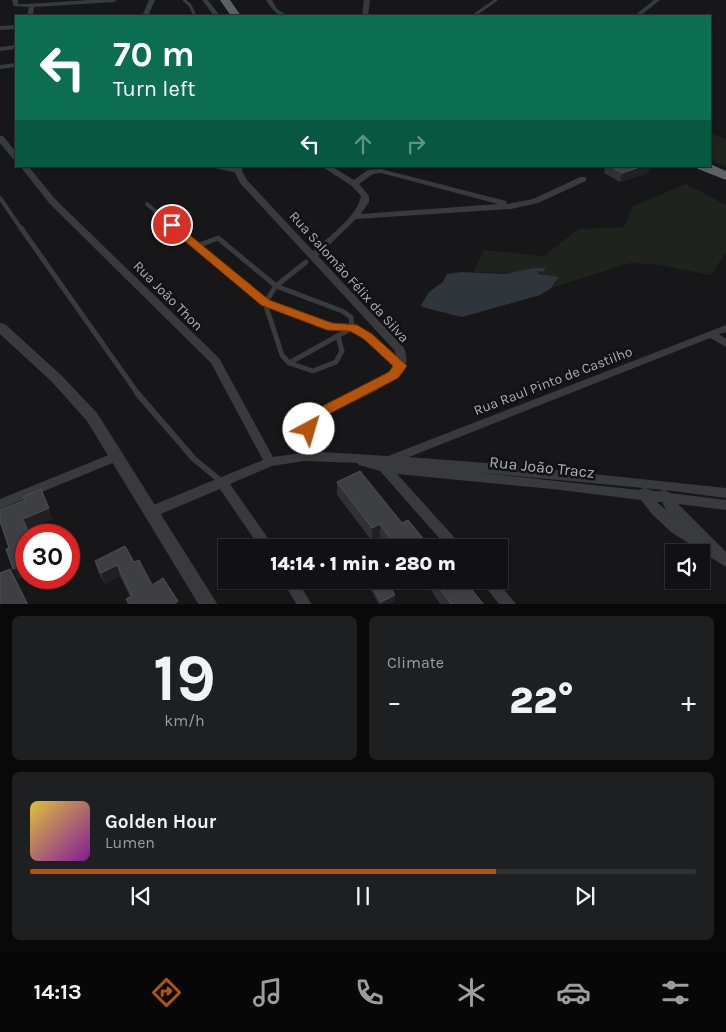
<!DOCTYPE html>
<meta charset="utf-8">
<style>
body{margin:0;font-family:Karla,sans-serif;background:#1e1f21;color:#f1f3f6;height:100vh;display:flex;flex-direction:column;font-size:19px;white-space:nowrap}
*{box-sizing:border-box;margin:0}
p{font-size:16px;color:#9c9da0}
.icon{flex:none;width:28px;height:28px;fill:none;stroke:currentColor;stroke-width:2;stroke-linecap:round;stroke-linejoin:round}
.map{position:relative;height:604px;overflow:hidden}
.side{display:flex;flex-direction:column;gap:12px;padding:12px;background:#09090a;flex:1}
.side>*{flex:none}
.guide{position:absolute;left:15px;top:15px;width:696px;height:152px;border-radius:0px;box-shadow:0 1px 4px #0004,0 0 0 1px #303133;background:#0b6e4f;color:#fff;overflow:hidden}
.controls{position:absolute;left:665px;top:544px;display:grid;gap:10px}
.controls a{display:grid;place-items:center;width:45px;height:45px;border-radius:0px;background:#111113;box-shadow:0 1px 4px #0004,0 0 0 1px #303133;font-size:25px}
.speed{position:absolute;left:15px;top:524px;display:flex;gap:10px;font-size:25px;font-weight:700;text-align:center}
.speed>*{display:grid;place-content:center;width:65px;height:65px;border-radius:50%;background:#111113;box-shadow:0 1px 4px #0004,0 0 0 1px #303133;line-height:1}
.speed .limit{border:8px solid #d22;background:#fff;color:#111}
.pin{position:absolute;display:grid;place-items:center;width:42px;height:42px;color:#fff;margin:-21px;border:2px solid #fff;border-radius:50%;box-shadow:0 1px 5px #0007}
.me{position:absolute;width:55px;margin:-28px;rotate:39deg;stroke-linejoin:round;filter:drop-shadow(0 0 4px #0008)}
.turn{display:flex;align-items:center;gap:18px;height:105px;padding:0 15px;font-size:22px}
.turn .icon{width:65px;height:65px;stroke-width:2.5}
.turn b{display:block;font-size:35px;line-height:42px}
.lanes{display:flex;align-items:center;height:48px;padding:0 15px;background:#0003;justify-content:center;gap:25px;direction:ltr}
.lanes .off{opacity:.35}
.big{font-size:38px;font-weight:800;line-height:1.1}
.side .widget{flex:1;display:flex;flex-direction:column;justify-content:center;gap:8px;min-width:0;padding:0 18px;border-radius:8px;background:#1e1f21}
.side .dial{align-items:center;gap:0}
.dial b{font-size:65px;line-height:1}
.song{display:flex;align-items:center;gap:15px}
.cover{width:60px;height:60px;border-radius:8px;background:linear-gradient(135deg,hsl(50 70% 55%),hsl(290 70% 35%))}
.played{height:5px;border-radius:2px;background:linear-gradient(90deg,#b45309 70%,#303133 70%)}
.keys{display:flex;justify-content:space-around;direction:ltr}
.heat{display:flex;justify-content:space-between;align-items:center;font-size:28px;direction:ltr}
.side .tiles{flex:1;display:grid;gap:12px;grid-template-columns:1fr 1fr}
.widget:last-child{grid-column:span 2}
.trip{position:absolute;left:218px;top:539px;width:290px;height:50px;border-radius:0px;background:#111113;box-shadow:0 1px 4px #0004,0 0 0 1px #303133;font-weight:800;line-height:50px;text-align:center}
.tabs{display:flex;height:80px;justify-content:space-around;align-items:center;background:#070708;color:#9c9da0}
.tabs .icon{width:35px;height:35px}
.tabs .current{color:#b45309}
.tabs b{font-size:22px;color:#f1f3f6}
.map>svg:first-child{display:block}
.green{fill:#1e231e}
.water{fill:#2f363b}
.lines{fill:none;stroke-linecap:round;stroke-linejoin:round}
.service-far3{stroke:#393a3d;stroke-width:3}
.service-far2{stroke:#393a3d;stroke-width:4}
.service-far1{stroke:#393a3d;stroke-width:5}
.service{stroke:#393a3d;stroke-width:6}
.minor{fill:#393a3d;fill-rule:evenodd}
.tertiary{fill:#393a3d;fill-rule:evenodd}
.trunk{fill:#5d6065;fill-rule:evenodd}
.wall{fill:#303134}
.shaded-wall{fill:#212123}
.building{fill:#3d3f42;stroke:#4f5054}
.route{fill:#b45309;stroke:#753606}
.labels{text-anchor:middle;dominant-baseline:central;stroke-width:5;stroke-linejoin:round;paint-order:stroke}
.street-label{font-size:14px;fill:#abafb7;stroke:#121214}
.near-street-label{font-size:16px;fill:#abafb7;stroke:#121214}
</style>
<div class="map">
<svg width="726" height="605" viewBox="0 0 726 605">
<rect width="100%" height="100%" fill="#171719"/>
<g class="green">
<path d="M710,132L726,140V167L710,160Z"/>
<path d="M686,184L726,205V252L711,275L661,265L630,263L551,288L557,282L552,277L542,274L473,272L484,250L544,256L579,229L624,227L633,206Z"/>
</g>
<path class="water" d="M534,268H546L543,272L537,271L538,274L559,277L551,288L540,295L462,317L422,307L421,305L429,292L443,282L447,274L461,272L505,274Z"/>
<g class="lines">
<g class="service-far3">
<path d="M184,0L190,5L195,16"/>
<path d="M473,16L496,0"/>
</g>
<g class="service-far2">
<path d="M215,166L238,171"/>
<path d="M0,198L22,230"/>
<path d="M147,204L178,230"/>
</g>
<g class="service-far1">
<path d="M21,228L138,394"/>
<path d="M176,228L265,303L331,327L352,328L368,337L400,365"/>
<path d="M197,246L218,238L276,286"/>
<path d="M276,286L342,311L351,317L352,328L289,363L282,355L265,303Z"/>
<path d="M276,286L306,262"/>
<path d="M289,363L313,371L336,362L342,351L338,336"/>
</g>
<path class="service" d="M137,393L194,459L222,482"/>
<g class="minor">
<path d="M12,0H18V4H26L90,0H117L114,2L34,7L33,16H27L29,7L14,6Z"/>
<path d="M149,0H155L148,16H142Z"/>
<path d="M202,0H208L220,16H214Z"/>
<path d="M266,0H272L277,9L288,16C276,16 272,9 266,0Z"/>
<path d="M364,0H370L368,16H362Z"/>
<path d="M654,0H660L640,16H634Z"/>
<path d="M16,25V29L0,30V26Z"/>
<path d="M16,45V49L0,51V47Z"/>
<path d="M16,63V67L0,69V65Z"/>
<path d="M0,136H3L16,152V159H13L0,143Z"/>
<path d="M20,166H28L55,199L219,358L273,457L309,452C304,442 300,429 305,419C323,405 387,380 394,366C397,362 395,356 395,351L240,183L234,171L235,166H243L242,171L247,180L313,251C327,238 358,216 361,196L352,186L321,166H331L354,180L368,170L381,169L506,201L507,204L533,199L580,177H586V181L538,203L511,209L356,219L318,256L404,348C406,353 408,361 405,367C394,389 336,406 315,423L316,442L322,452L388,456L726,325V332L719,334L726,339V347L710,338L409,457L499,464L726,488V498L665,490L670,493L726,500V510L678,504L726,552V567L671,532L652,514L641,500L552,489L397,474L464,548H448L380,471L359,465L357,463L304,461L272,466L230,484L275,548H260L220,489L156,516L151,517L146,516L144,512L146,508L263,460L211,363L49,203ZM381,173L498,204L361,214L369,202V196L359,184L373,174ZM473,472L644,488L639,490ZM645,488L662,490H664C656,493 652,490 645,488ZM657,502H662L666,510L680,523Z"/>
<path d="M116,452L120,454L122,457L120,460L0,509V499Z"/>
<path d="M282,580H297L312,605H297Z"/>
<path d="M480,580H496L517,605H500Z"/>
</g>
<path class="tertiary" d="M0,323L5,324L62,376L97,413L218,605H199L87,421L52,382L0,334Z"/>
<g class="trunk">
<path d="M220,0H230L241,16H231Z"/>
<path d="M710,164L726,171V180L698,169L696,166H710Z"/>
</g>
</g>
<g class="wall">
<path d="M605,166H649L648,173L620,182L604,173Z"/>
<path d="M337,482L402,523L431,548H387L380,537L372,541L337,495Z"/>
<path d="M95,561L134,562L152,585L178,601L179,605H128L126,599L130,597L120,576L105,584L98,572Z"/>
<path d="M424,580H464L484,605H441Z"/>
<path d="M371,585L395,601L387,605H379L371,590Z"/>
</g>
<g class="shaded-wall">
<path d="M643,166H649L648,173L620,182L622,173Z"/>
<path d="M49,508L53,519L27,531L23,519Z"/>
<path d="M380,524V537L372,541V528Z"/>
<path d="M403,543L402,548H396V546Z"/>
<path d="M26,563V576L18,580L13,569Z"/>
<path d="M117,565L120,576L105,584L101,573Z"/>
<path d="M395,595V601L387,605H381V602Z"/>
<path d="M178,601L179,605H172Z"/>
</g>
<g class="building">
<path d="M610,166H643L622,173Z"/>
<path d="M360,471L402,523L408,520L431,548H406L403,543L396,546L380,524L372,528L337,482Z"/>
<path d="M41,489L49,508L23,519L29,534L24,536L26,543V563L13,569L6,549L9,548L0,521V510L25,500L23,497Z"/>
<path d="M125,546L134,562L139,560L152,585L163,578L178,601L172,605H130L126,599L132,596L117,565L101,573L95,561Z"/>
<path d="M10,569L28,605H0V573Z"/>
<path d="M382,580H386L395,595L381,602L371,585Z"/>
<path d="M434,580H464L484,605H452Z"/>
</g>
<path class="route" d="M172,222L175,223L269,300L332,323L357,325L372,334L407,366L398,378L321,418L316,424L314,432H304L302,422L311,412L389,372L393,366L364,339L350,331L327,330L261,305L168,227V223Z"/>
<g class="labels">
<g class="street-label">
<text transform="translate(349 277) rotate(48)">Rua Salomão Félix da Silva</text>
<text transform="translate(168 296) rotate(45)">Rua João Thon</text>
<text transform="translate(553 381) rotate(-21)">Rua Raul Pinto de Castilho</text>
</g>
<g class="near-street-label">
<text transform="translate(542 467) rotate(6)">Rua João Tracz</text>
</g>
</g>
</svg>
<div class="controls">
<a><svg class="icon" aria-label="sound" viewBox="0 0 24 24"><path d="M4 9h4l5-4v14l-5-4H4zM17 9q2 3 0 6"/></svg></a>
</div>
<div class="speed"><div class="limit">30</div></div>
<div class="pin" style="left:172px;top:225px;background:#d93025"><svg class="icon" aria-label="arrive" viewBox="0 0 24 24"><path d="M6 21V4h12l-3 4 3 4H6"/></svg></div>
<svg class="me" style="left:309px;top:429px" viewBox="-20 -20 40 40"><circle r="19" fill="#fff"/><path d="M0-13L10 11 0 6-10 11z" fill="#b45309"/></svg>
<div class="trip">14:14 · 1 min · 280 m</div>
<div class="guide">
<div class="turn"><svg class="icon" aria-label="left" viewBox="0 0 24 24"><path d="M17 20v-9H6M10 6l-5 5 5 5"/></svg><div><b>70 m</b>Turn left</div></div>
<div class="lanes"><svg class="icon" aria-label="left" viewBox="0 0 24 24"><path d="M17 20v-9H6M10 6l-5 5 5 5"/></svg><svg class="icon off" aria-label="ahead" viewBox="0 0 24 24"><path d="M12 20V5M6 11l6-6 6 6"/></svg><svg class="icon off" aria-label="right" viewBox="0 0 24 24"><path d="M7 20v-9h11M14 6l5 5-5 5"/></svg></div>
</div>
</div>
<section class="side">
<div class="tiles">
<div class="widget dial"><b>19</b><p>km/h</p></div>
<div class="widget"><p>Climate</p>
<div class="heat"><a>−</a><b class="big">22°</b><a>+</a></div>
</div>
<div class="widget">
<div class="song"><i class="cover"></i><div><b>Golden Hour</b><p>Lumen</p></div></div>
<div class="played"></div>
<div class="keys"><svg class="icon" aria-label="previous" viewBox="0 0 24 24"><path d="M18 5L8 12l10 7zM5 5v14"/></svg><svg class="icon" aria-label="pause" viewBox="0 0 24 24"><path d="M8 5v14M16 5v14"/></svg><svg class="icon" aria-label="next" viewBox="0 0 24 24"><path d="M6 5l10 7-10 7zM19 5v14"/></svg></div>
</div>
</div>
</section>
<nav class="tabs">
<b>14:13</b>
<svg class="icon current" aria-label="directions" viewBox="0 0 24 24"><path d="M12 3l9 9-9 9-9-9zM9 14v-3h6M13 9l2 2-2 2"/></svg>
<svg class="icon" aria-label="music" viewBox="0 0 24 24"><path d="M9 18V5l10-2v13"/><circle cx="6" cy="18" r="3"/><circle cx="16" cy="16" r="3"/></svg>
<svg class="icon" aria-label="phone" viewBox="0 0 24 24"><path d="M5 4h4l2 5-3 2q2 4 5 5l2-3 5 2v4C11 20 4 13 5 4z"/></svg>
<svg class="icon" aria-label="climate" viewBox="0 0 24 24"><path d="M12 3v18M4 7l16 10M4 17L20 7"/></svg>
<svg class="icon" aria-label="car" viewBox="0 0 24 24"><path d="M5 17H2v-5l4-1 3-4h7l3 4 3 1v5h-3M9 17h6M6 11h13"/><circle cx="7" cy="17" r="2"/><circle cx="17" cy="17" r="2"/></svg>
<svg class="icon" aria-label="filters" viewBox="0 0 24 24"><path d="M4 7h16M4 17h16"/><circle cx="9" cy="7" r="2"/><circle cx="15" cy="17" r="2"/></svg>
</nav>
